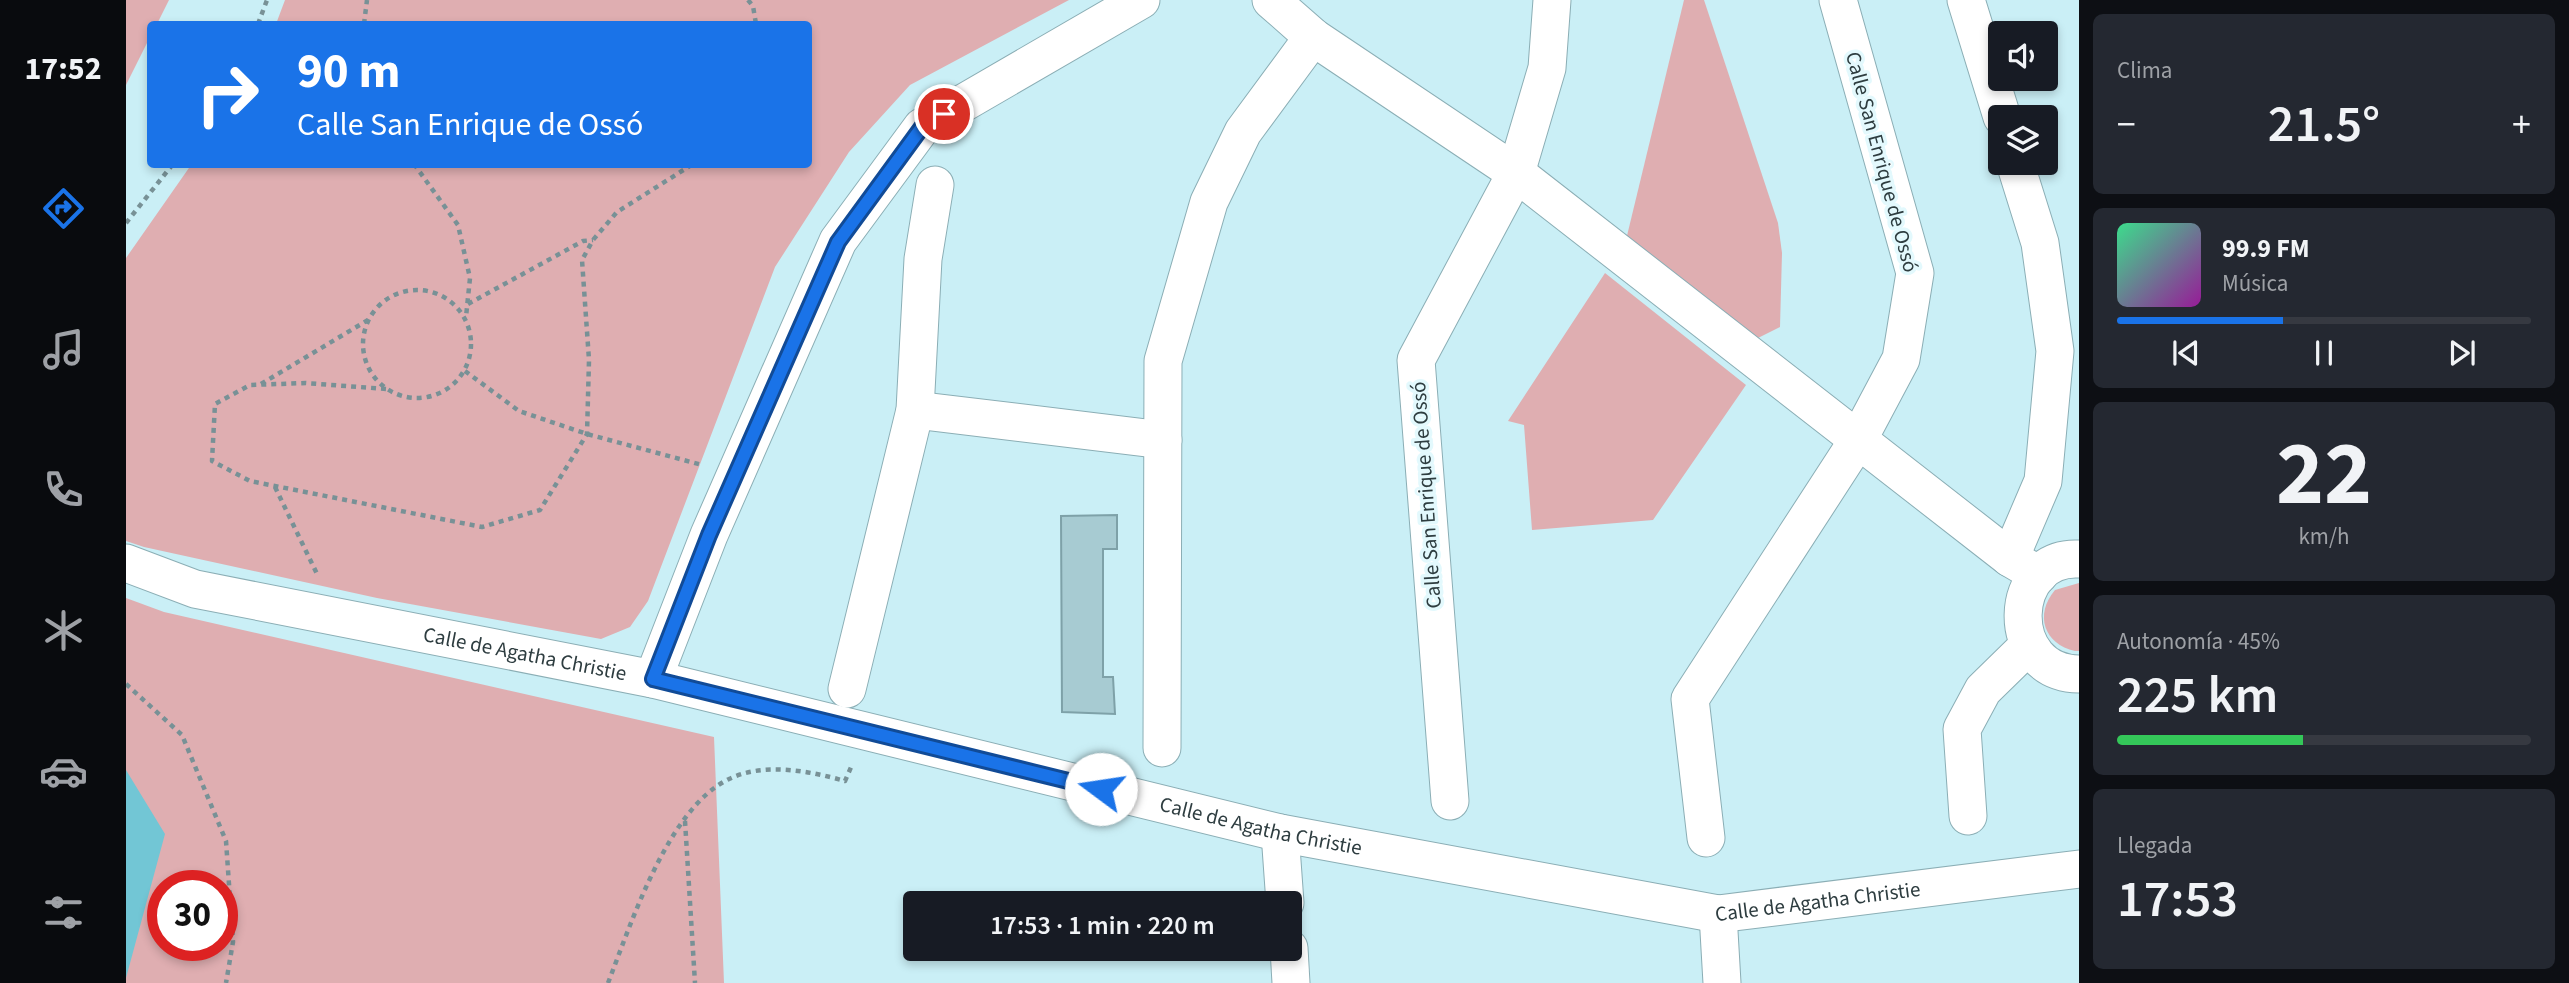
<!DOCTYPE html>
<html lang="es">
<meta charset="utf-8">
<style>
body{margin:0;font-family:"Source Sans 3",sans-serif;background:#242831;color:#f1f3f6;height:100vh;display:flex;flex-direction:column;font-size:26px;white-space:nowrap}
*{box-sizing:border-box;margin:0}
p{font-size:23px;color:#9ea1a6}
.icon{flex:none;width:38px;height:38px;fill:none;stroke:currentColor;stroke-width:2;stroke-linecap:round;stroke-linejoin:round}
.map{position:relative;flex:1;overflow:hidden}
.details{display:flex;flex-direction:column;gap:14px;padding:14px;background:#0d0f14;width:490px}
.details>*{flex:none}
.banner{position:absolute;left:21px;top:21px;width:665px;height:147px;border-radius:7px;box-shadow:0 4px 10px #0003;background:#1a73e8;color:#fff;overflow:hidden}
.tools{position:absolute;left:1862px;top:21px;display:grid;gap:14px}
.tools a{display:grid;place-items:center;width:70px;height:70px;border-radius:7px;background:#171b24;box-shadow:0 4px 10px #0003;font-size:35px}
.speed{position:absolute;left:21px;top:870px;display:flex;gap:14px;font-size:35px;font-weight:700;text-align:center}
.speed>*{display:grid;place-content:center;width:91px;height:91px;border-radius:50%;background:#171b24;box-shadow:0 4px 10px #0003;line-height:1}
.speed .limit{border:10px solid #d22;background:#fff;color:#111}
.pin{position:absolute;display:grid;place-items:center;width:60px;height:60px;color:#fff;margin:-30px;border:4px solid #fff;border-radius:50%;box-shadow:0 2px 7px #0007}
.me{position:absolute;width:77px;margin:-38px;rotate:284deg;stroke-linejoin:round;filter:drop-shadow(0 0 5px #0008)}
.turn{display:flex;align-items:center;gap:24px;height:147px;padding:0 35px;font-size:32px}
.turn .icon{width:91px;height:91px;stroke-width:2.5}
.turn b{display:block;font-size:49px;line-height:60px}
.big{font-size:52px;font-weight:600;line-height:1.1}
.details .tile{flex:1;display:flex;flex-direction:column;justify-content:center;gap:10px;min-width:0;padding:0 24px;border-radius:10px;background:#242831}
.details .dial{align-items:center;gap:0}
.dial b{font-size:91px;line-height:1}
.song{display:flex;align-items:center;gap:21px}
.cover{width:84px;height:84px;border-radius:10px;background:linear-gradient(135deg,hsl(150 70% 55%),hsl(300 70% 35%))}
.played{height:7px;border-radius:4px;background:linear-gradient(90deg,#1a73e8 40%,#363941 40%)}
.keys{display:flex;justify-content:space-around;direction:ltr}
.heat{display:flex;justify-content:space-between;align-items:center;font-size:38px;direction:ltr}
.charge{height:10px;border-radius:5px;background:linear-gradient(90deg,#34c759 45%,#363941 0)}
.trip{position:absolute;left:777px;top:891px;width:399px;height:70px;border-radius:7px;background:#171b24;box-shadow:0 4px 10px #0003;font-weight:600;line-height:70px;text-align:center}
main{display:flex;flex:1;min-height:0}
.tabs{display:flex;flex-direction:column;width:126px;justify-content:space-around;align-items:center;background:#090b0e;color:#9ea1a6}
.tabs .icon{width:49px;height:49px}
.tabs .on{color:#1a73e8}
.tabs b{font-size:32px;color:#f1f3f6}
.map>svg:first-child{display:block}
.green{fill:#dfaeb1;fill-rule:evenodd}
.water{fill:#72c6d5}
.building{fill:#a7cbd2;stroke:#7ea1a8;stroke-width:2}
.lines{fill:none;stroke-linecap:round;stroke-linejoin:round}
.street-casing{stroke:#8baeb5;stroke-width:39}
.path{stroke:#789196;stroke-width:4.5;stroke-dasharray:5 5;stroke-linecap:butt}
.street{stroke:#fff;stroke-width:37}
.route-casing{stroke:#114b97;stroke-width:18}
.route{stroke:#1a73e8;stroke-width:12}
.labels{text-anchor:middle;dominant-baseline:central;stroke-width:7;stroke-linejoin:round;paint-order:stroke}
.street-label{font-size:21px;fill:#2e3d40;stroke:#e3f9fd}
</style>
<main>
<nav class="tabs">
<b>17:52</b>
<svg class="icon on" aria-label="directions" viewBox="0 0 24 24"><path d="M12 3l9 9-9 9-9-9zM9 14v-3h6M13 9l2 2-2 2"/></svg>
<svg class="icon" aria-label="music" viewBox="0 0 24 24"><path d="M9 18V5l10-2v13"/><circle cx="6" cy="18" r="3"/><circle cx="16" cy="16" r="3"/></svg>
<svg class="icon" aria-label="phone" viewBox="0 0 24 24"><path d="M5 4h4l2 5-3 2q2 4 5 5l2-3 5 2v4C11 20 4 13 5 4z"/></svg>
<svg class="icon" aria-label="climate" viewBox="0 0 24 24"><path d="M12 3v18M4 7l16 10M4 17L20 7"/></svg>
<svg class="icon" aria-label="car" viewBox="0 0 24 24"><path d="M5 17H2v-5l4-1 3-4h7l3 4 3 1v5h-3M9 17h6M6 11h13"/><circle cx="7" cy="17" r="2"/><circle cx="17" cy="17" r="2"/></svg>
<svg class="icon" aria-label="filters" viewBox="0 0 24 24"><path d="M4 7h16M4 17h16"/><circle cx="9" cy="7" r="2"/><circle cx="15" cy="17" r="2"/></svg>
</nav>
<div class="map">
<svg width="1953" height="983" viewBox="0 0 1953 983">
<rect width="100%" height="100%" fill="#caeff6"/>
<g class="green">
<path d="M0,0H43L31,24H24V37L0,85Z"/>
<path d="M159,0H943L784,85L723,152L649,267L522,601L504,627L475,639L251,598L18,547L0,541V258L65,165L682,164V24H150Z"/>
<path d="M1558,0H1578L1652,223L1656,253L1654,327L1630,339L1499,244Z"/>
<path d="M1479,273L1620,385L1527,520L1406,530L1398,425L1382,421Z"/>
<path d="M1953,583V651H1949C1918,644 1908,615 1929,590Z"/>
<path d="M0,598L38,612L588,737L598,983H0ZM37,886H96V945H37Z"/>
</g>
<path class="water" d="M0,770L39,834L0,978Z"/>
<path class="building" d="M991,515V549H977V677H987L989,714L936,712L935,516Z"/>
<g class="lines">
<g class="street-casing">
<g id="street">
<path d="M1145,0L1187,37L1390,173L1884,558L1913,575"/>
<path d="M1840,0L1876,117"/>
<path d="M789,410L1037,440"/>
<path d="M1884,558L1917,481L1929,351L1914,243L1889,163"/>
<path d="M1953,559C1881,555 1876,673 1953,674"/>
<path id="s1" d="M0,563L69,589L527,679L1154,833L1592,914L1953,869"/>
<path d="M527,679L583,535L712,241L796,127L1015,0"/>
<path d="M721,689L789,410L797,259L809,185"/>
<path d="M1036,748L1037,361L1083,202L1117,132L1187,37"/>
<path d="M1324,801L1290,360L1390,173L1421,68L1426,0"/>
<path d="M1842,816L1836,729L1857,690L1903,645"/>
<path d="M1154,833L1159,903"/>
<path d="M1580,838L1564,699L1732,440L1775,359L1789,273L1712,0"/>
<path d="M1592,914L1596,983"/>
<path d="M1163,948L1165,983"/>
</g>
</g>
<g class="path">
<path d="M622,0L627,6L630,24"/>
<path d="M132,24L141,0"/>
<path d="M238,24L241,0"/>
<path d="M288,164L332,225L344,278L340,317"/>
<path d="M0,223L47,164"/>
<circle cx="291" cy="344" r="54"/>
<path d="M342,304L457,241L467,240"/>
<path d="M339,371L393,411L461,434L576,465"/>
<path d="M135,384L242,320"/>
<path d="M260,389L180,383L124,385L89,404L86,461L124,481L356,527L414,510L461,434L463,360L456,260L467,240L491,212L567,164"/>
<path d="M149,487L192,576"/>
<path d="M0,684L56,735L100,841L107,942L100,983"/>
<path d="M559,821L569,983"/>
<path d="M482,983C505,924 542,808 603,779C637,762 684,771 719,781L726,765"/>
</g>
<use href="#street" class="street"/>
</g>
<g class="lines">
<g class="route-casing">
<path id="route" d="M818,114L796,127L712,242L583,535L527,679L975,789"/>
</g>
<use href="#route" class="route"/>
</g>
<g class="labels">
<g class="street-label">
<text transform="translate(1756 162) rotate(75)">Calle San Enrique de Ossó</text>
<text transform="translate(1300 495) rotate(-94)">Calle San Enrique de Ossó</text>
<text stroke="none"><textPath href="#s1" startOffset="410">Calle de Agatha Christie</textPath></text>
<text stroke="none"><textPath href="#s1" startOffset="1166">Calle de Agatha Christie</textPath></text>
<text stroke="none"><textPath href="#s1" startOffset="1732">Calle de Agatha Christie</textPath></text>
</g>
</g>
</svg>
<div class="tools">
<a><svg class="icon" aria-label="sound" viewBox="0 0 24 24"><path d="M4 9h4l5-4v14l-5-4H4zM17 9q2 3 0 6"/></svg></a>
<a><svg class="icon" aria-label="layers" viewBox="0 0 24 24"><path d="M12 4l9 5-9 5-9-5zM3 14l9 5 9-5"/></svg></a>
</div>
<div class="speed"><div class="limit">30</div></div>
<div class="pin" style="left:818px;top:114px;background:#d93025"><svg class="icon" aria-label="arrive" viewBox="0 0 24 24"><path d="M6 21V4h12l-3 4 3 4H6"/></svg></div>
<svg class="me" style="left:975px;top:789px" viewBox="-20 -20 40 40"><circle r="19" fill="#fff"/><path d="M0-13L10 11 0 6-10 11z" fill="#1a73e8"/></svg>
<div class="trip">17:53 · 1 min · 220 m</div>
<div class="banner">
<div class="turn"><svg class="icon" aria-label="right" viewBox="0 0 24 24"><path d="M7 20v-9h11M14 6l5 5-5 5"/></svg><div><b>90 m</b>Calle San Enrique de Ossó</div></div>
</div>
</div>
<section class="details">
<div class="tile"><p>Clima</p>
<div class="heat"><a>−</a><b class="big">21.5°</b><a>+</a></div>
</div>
<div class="tile">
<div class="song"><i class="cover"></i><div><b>99.9 FM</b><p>Música</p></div></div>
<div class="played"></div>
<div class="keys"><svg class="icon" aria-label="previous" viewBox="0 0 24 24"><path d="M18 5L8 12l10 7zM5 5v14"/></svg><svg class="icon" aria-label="pause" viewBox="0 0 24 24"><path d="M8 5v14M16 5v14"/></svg><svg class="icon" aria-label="next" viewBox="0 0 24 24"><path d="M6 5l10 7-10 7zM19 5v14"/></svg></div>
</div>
<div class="tile dial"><b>22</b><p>km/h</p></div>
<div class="tile"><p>Autonomía · 45%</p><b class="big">225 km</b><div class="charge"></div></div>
<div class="tile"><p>Llegada</p><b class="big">17:53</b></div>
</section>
</main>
